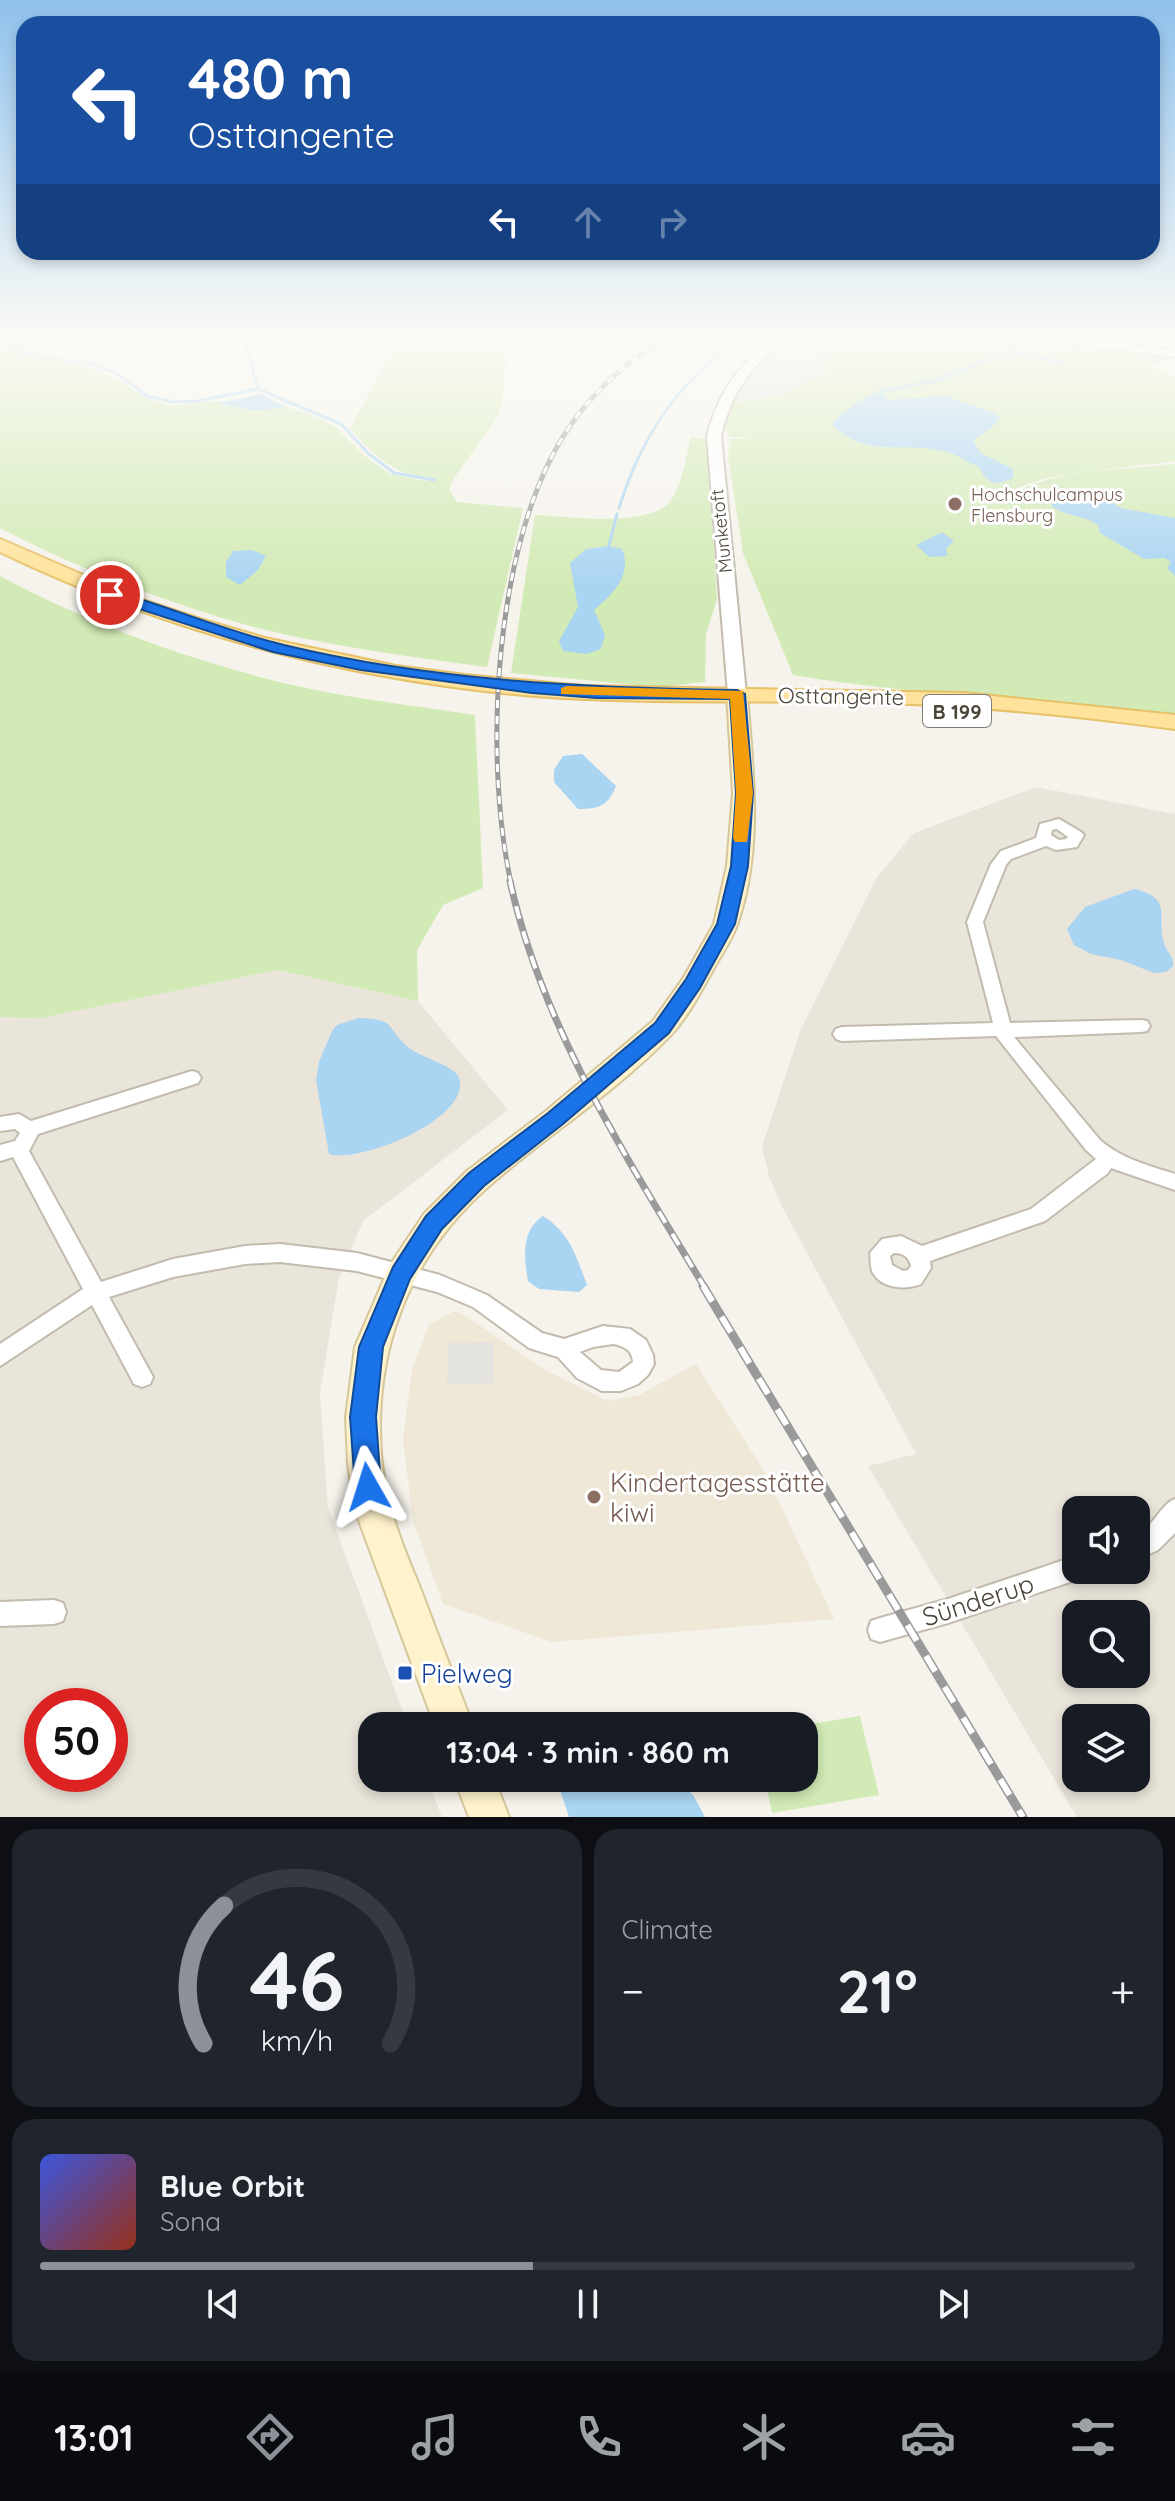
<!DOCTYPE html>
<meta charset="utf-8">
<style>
body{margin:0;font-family:Quicksand,sans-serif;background:#20242c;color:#f1f3f6;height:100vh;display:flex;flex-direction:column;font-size:30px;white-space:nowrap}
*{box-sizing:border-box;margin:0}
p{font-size:26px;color:#9ea1a6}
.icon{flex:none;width:44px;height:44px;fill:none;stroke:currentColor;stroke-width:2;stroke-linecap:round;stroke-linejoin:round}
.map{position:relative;height:1817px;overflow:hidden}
.drawer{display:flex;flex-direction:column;gap:12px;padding:12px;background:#0d0f14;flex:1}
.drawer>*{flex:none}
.top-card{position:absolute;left:16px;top:16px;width:1144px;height:244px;border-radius:24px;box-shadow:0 4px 12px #0003;background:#1a4fa0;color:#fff;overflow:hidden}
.buttons{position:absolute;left:1062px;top:1496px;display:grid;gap:16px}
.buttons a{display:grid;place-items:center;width:88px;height:88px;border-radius:16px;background:#171b24;box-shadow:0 4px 12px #0003;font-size:40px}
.speed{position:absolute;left:24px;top:1688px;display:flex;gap:16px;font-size:40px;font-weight:700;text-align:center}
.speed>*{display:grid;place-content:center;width:104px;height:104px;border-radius:50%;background:#171b24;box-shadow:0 4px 12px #0003;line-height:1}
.speed .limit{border:12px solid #d22;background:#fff;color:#111}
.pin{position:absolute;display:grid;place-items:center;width:68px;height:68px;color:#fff;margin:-34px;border:4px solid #fff;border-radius:50%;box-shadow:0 2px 8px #0007}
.me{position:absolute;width:88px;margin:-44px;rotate:354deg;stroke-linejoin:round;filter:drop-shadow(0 0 6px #0008)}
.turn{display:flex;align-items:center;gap:28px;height:168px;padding:0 40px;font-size:36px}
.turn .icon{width:104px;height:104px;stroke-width:2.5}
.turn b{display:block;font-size:56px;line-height:68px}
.lanes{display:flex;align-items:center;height:76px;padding:0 40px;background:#0003;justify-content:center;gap:40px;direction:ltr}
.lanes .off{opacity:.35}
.big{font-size:60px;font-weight:700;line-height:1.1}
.drawer .widget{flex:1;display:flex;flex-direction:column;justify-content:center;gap:12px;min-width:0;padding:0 28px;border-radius:24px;background:#20242c}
.drawer .dial{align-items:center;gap:0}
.dial svg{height:208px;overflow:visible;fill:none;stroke:#363941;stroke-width:7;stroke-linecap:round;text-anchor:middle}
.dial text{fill:#f1f3f6;stroke:none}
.song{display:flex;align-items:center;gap:24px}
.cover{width:96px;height:96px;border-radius:12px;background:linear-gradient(135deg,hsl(230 70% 55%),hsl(10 70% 35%))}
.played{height:8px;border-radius:4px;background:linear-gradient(90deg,#8c9099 45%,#363941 45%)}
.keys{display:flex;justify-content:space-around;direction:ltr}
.heat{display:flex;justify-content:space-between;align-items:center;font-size:44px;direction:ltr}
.drawer .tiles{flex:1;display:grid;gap:12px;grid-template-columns:1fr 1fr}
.widget:last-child{grid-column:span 2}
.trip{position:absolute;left:358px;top:1712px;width:460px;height:80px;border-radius:24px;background:#171b24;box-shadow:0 4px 12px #0003;font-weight:700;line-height:80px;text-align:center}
.dock{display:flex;height:128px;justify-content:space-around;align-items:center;background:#090b0e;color:#9ea1a6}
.dock .icon{width:56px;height:56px}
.dock .current{color:#8c9099}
.dock b{font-size:36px;color:#f1f3f6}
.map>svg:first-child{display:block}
.residential{fill:#eae5da;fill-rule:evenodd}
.education{fill:#efe8d6}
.green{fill:#d2eab5}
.parking{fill:#e5e3e0}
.water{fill:#a9d4f2}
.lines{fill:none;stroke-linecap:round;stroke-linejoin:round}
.stream{stroke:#a9d4f2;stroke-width:3}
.minor-casing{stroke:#c2bbae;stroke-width:4}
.tertiary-casing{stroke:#c2bbae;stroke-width:4}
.secondary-casing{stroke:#d6c79b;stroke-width:4}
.primary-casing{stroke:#e6c16a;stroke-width:4}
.minor{fill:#fff;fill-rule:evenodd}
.tertiary{fill:#fff;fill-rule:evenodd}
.secondary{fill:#fff3cd;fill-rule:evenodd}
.primary{fill:#ffe39c;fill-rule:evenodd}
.rail-far2-casing{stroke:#9a9a9a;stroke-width:5}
.rail-far1-casing{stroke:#9a9a9a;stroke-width:7}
.rail-casing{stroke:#9a9a9a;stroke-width:9}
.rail-far2{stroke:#fff;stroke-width:3;stroke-dasharray:8;stroke-linecap:butt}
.rail-far1{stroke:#fff;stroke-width:4;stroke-dasharray:13;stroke-linecap:butt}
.rail{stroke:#fff;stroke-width:6;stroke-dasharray:18;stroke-linecap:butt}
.route{fill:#1a73e8;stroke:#114b97;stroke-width:2}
.slow{fill:#f59e0b}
.education-dot{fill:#8d6e63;stroke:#fff;stroke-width:3}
.transit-dot{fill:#1a4fb4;stroke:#fff;stroke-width:3}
.labels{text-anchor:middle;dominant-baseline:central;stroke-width:6;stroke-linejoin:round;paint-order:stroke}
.far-education-label{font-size:18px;fill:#785e54;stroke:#fff;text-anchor:start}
.far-street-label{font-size:18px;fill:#4b4439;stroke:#fff}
.shield{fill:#fff;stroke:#817c74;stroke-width:2}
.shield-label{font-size:20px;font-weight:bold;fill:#4b4439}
.street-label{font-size:22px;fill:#4b4439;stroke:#fff}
.near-education-label{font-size:26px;fill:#785e54;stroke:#fff;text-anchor:start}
.near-street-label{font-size:26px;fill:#4b4439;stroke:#fff}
.near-transit-label{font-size:26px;fill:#164399;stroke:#fff;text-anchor:start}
</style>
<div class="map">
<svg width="1175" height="1817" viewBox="0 0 1175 1817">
<rect width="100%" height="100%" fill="#f6f3ec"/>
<g class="residential">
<path d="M1036,787L1175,814V1817H1077L868,1466L916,1454L781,1205L769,1176L762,1147L801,1029L877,877L914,833ZM1076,1510H1136V1570H1076ZM1076,1614H1136V1674H1076ZM1076,1718H1136V1778H1076Z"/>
<path d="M278,970L418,1001L508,1110L363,1221L339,1278L320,1393L328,1508L408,1726H372V1778H427L442,1817H0V1017L41,1018ZM42,1706H110V1774H42Z"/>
</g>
<path class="education" d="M454,1311L466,1316L545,1370L608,1401L639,1395L696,1364L766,1474L834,1619L552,1642L443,1604L413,1521L403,1440L412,1369L429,1325Z"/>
<g class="green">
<path d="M0,334H47L27,353L0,343Z"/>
<path d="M402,334H509L502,404L496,419L452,481L449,490L457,502L523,508L487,667C399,655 301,643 216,616C141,593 69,564 0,528V350L85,366L112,377L150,400L169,406L218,401V404L256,411L284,406L308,414L336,427L365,456L390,474L425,481L426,478C392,473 372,454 350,428Z"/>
<path d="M842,334H1039L1068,343L1171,358L1160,364L1146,365L1175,376V461C1131,467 1087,470 1044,479C1025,483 1011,494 991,494L1010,500V496C1050,468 1127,470 1175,464V718C1048,701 920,696 793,675L743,553L728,455L731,439L758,438L729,437L726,428L733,403L777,396L831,368L817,361L843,347L828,342Z"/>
<path d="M691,437L707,440L717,599L706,634L705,682L658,687L511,673L535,515C568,516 656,530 673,497C683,480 686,456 691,437Z"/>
<path d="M0,576C82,620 170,653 260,677C329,696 404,704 475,715L483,888L443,905L417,950L418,1001L278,970L41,1018L0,1017Z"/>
<path d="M860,1716L879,1795L772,1813L765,1778H804V1726H798Z"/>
</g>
<g class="parking">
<path d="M815,334H842L829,342L844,347L818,361L832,368L777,396L733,403L754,373L768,359Z"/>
<path d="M1065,334H1175V350L1100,341Z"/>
<path d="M494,1342V1383L447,1385L448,1343Z"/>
</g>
<g class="water">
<path d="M881,390L888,400L946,396L997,414L1000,418L990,429L973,440L981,453L1013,469V478C994,487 987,483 978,466C964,462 956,453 943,451C899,441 871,459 833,426V422L857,402Z"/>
<path d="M262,394L285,407L256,411L216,403Z"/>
<path d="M1074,489L1096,491L1121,508L1175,518V576L1167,568L1171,562L1165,558L1144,559L1100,533L1098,525C1084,515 1066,517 1052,506L1051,498Z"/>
<path d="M942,532L954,541L946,549L948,556L929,557L916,545Z"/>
<path d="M609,546L622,549C633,575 612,595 594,610L605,635L601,649L587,654L563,651L559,641L578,607L570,563L586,549Z"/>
<path d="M252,550L266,556L258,570L240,585L226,577V562L233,551Z"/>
<path d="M582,754L616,786C608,806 599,809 578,809L554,782V770L563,756Z"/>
<path d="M1134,889C1174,898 1156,916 1164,943C1167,953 1174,956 1173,966L1166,972L1154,973L1121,960L1091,954L1074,945L1067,929L1085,907Z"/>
<path d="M359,1018C398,1019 385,1028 408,1047C419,1057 456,1066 459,1078C472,1119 358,1164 329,1154L316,1080L319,1062L332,1031L337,1025Z"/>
<path d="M543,1216C570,1233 576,1256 587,1285L579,1292L539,1289L528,1281C524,1259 521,1230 543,1216Z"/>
<path d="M556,1778H673L693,1795L705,1817H569Z"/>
</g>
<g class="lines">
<g class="stream">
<path d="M243,334L258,389"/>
<path d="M0,345L28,354L94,365L116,373L147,396L174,402L198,401L258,389L341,424L369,454L394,473L435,480"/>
<path d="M1000,353L1015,352L1064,363"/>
<path d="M883,391L938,380L997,356"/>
<path d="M619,508C642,434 682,373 750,334"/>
<path d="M609,545L617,514"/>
</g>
<g class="minor-casing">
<g id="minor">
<path d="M1048,334L1175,351V357L1075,344Z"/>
<path d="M1059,819L1081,832L1084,835L1077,847L1056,850L1046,846L1011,859L1006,865L983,922L1010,1023L1141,1020L1147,1021L1150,1026L1147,1031L1141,1032L1014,1037L1100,1140C1122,1159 1147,1165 1175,1174V1190L1111,1168L1108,1173L1045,1221L930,1261L931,1268L921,1284C906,1290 882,1289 873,1273C870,1267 871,1259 870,1253L882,1239L901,1236L922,1246L1031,1209L1096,1159L1086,1150L996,1036L842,1041L836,1039L833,1034L836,1029L842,1027L993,1023L967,922L991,864L1001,851L1036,838L1040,824ZM1057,829L1068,837L1066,839L1059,840L1051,835L1052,830ZM894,1253C903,1253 909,1257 911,1266L908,1270L903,1271L892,1265L890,1256Z"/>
<path d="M192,1071L198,1073L201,1078L198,1083L38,1134L29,1151L101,1282L173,1259L245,1246L280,1244L357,1253L440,1275L487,1295L542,1333L564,1339L603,1326L630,1329L646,1340L653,1355L654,1364L648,1375L638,1384L621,1391H602L577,1378L558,1357L529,1348L473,1307L437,1292L357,1271L280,1262L245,1264L173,1277L109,1297L153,1377L150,1384L142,1387L134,1384L92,1305L0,1366V1344L83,1289L13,1157L0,1161V1145L15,1141L20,1133L15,1129L0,1131V1117L19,1114L31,1121ZM613,1344C624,1346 632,1350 633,1362L619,1372L601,1370L580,1352L593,1347Z"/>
<path d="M1175,1499V1533L1158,1550L1136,1560V1536C1154,1526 1161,1504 1175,1499Z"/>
<path d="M1076,1556V1570H1087L1084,1576L1076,1580L948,1623L880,1642L871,1639L868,1630L871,1621L880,1618L948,1599Z"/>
<path d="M54,1600L63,1603L66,1612L63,1621L54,1624L0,1626V1602Z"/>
</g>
</g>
<g class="tertiary-casing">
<path id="tertiary" d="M782,334H797C789,341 779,347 770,353C743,375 729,403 721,436L746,694L737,700L728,694L707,436C718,392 742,358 782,334Z"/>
</g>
<g class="secondary-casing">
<g id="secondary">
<path d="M737,688L747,694C753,769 763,849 738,922C733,939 721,955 713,970C701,992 687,1018 670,1036C615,1093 547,1135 488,1187C407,1258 371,1357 382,1464C387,1509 404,1549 421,1590C438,1636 456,1681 473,1726H435L355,1510L348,1464L346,1417L355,1347L390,1265L424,1214L467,1171L546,1111L653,1021L684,977L714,924L727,866L733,793L727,694Z"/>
<path d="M454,1778H494L509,1817H469Z"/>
</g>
</g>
<g class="primary-casing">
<path id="primary" d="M0,539L134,597L200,619L265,638L396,666L465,675L584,686L964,693L1175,715V729C1079,716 983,706 886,703C769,699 652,705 535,696C348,680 169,633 0,552Z"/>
</g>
<use href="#minor" class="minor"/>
<use href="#tertiary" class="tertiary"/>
<use href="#secondary" class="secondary"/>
<use href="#primary" class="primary"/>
<g class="rail-far2-casing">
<path id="rail-far2" d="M511,883C483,755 494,539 568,429C594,389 631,360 669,334"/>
</g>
<g class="rail-far1-casing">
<path id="rail-far1" d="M510,881C542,1028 628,1160 705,1288"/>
</g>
<g class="rail-casing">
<path id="rail" d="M703,1286L1023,1817"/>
</g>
<use href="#rail-far2" class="rail-far2"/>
<use href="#rail-far1" class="rail-far1"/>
<use href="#rail" class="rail"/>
</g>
<linearGradient id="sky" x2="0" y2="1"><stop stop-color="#8fc1ec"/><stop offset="0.57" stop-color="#fbfaf6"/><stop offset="1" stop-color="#fbfaf6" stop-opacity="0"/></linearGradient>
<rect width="1175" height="589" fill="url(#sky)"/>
<path class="route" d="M110,590C168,606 225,631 284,645C433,681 585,688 737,690L745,694L753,793L748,866L735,924L700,988L669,1033L563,1124L484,1186L442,1229L410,1279L383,1347L376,1417L381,1487L378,1496L368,1500L359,1496L355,1487L350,1417L359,1347L393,1267L426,1216L469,1173L548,1113L655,1023L686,979L717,924L731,866L736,793L730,699L597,698L532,693L361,670L273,652L105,598L103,595Z"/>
<path class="slow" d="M567,686L743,691L753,793L747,842H735L733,838L736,793L730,699L561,694V688Z"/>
<g class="education-dot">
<circle cx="955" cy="504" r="8"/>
<circle cx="594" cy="1497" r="8"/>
</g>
<rect class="transit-dot" x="397" y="1665" width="16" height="16" rx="4"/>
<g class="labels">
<g class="far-education-label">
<text x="971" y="494">Hochschulcampus<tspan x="971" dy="21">Flensburg</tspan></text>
</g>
<g class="far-street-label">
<text transform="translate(721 531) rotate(-96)">Munketoft</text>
</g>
<rect class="shield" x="923" y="695" width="68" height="32" rx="6"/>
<g class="shield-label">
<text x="957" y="711">B 199</text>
</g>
<g class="street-label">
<text transform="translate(841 696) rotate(1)">Osttangente</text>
</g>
<g class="near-education-label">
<text x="610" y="1482">Kindertagesstätte<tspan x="610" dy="30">kiwi</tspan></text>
</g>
<g class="near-street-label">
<text transform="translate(978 1600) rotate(-18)">Sünderup</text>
</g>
<g class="near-transit-label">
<text x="421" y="1673">Pielweg</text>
</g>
</g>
</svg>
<div class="buttons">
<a><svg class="icon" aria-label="sound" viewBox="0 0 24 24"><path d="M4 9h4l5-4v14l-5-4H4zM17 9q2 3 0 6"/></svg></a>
<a><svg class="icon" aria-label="search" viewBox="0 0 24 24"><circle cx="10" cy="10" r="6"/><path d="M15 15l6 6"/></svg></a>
<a><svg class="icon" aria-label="layers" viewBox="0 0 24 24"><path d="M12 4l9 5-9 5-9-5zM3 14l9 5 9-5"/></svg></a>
</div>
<div class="speed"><div class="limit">50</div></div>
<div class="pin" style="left:110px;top:595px;background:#d93025"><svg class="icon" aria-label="arrive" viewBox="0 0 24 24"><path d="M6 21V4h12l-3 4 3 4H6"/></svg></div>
<svg class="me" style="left:368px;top:1487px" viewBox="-20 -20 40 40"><path d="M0-17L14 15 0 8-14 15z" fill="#1a73e8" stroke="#fff" stroke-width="4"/></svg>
<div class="trip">13:04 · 3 min · 860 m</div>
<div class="top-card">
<div class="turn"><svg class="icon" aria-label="left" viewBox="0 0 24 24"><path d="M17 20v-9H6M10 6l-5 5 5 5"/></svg><div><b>480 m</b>Osttangente</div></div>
<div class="lanes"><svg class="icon" aria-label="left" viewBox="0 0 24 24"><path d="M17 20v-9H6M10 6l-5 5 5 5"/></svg><svg class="icon off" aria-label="ahead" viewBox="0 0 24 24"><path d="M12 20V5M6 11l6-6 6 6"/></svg><svg class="icon off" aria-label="right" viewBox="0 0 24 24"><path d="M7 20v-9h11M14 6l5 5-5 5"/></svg></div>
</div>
</div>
<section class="drawer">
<div class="tiles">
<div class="widget dial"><svg viewBox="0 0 100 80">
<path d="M14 69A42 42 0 1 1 86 69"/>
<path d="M14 69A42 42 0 0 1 22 16" stroke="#8c9099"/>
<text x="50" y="56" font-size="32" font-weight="700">46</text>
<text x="50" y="72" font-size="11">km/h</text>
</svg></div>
<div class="widget"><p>Climate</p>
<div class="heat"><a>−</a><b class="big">21°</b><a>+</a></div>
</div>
<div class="widget">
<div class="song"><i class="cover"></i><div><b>Blue Orbit</b><p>Sona</p></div></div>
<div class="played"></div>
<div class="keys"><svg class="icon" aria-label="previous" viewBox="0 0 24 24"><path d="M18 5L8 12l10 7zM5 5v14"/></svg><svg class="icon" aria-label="pause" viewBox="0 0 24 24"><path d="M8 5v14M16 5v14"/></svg><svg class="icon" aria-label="next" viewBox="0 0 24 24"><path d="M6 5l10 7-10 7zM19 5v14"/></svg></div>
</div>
</div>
</section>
<nav class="dock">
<b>13:01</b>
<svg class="icon current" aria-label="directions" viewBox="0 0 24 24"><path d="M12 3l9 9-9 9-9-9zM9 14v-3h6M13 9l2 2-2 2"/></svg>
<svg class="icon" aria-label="music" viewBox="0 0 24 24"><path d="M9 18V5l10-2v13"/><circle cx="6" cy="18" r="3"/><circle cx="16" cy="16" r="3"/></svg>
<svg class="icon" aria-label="phone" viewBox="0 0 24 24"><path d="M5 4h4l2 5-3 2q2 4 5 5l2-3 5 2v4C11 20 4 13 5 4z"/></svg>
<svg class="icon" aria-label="climate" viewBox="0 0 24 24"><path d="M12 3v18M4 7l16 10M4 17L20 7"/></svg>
<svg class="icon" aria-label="car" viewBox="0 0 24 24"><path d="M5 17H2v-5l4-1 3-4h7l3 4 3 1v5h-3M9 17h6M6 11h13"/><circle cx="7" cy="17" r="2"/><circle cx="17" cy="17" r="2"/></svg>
<svg class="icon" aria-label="filters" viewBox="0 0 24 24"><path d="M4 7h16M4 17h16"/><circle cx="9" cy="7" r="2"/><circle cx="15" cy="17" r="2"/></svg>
</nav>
